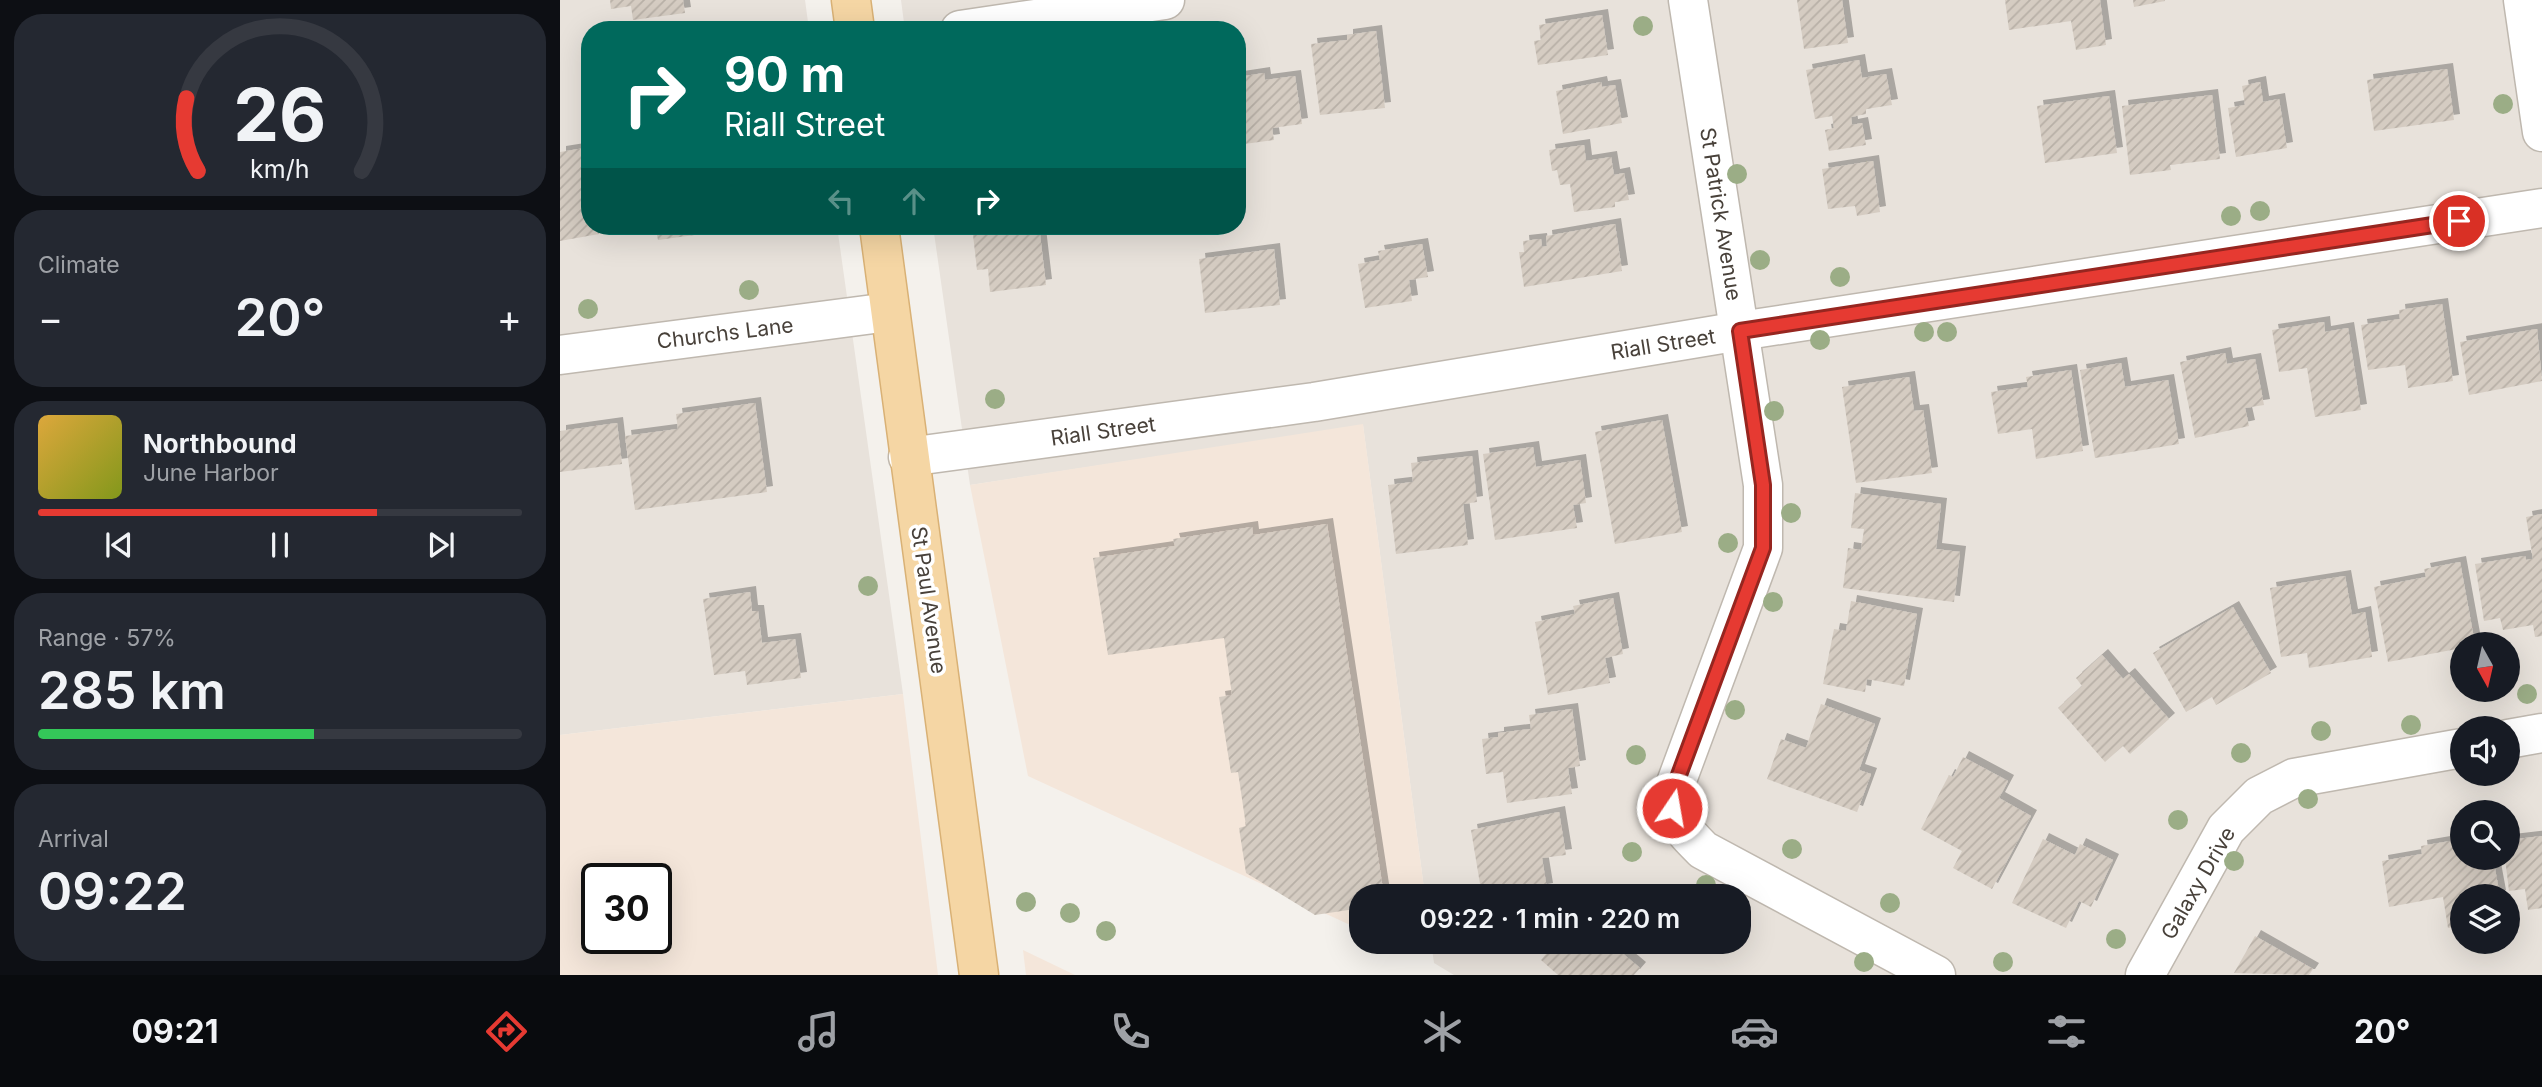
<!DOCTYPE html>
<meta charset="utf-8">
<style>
body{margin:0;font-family:Inter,sans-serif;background:#242831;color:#f1f3f6;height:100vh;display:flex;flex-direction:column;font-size:26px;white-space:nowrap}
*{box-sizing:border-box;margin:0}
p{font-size:23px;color:#9ea1a6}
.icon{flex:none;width:38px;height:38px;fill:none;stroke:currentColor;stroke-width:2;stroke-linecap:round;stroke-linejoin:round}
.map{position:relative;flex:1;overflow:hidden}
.panel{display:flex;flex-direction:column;gap:14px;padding:14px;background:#0d0f14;width:560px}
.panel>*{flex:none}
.banner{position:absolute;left:21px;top:21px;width:665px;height:214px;border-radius:28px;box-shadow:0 7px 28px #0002;background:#00695c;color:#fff;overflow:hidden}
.needle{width:46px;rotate:172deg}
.tools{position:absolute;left:1890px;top:632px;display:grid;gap:14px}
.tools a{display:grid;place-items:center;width:70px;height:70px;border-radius:50%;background:#171b24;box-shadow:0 7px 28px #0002;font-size:35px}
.speed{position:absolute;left:21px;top:863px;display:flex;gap:14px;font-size:35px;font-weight:700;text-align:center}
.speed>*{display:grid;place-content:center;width:91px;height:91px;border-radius:50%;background:#171b24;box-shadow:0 7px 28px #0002;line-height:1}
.speed .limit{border:4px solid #111;border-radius:10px;background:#fff;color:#111}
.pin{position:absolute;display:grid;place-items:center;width:60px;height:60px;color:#fff;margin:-30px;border:4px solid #fff;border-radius:50%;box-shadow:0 2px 7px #0007}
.me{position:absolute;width:77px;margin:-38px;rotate:12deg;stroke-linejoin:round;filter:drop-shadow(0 0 5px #0008)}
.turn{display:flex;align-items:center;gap:24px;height:147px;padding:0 28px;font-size:32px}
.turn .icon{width:91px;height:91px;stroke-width:2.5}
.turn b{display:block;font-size:49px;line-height:60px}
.lanes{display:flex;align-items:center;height:66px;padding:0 28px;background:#0003;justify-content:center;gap:35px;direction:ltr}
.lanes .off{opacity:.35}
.big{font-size:52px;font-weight:600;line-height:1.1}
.panel .tile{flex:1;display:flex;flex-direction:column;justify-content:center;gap:10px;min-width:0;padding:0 24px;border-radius:28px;background:#242831}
.panel .dial{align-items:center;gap:0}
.dial svg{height:182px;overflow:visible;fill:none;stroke:#363941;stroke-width:7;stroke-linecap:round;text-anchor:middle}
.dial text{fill:#f1f3f6;stroke:none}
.song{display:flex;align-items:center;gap:21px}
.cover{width:84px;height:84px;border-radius:10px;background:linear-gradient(135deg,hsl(40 70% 55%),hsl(70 70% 35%))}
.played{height:7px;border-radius:4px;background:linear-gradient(90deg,#e63a32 70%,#363941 70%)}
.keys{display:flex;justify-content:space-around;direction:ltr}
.heat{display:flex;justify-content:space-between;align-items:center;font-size:38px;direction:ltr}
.charge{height:10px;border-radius:5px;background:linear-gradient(90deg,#34c759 57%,#363941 0)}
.trip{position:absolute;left:789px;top:884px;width:402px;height:70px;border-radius:28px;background:#171b24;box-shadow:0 7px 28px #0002;font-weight:600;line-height:70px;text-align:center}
.tab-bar{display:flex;height:112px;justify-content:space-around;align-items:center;background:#090b0e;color:#9ea1a6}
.tab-bar .icon{width:49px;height:49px}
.tab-bar .on{color:#e63a32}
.tab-bar b{font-size:32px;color:#f1f3f6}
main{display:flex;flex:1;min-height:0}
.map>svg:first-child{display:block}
.residential{fill:#e8e2db;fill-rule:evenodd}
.commercial{fill:#f4e6da;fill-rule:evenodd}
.building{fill:url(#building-hatch);filter:url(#shadow)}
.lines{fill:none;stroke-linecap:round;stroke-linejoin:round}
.minor-casing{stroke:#bfb8af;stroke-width:41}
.major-casing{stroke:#d9b175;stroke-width:41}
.minor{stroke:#fff;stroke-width:38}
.major{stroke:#f5d6a4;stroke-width:38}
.tree{fill:#9bad86}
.route-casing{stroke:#962620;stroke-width:18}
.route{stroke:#e63a32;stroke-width:12}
.labels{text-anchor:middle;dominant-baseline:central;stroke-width:7;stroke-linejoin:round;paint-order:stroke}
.street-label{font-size:21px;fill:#48413a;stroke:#fff}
</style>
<main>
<section class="panel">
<div class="tile dial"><svg viewBox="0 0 100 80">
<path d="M14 69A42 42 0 1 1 86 69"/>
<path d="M14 69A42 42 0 0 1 9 37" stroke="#e63a32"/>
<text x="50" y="56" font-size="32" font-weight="700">26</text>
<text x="50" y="72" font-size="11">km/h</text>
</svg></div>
<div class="tile"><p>Climate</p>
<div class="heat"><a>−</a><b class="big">20°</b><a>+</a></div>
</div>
<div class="tile">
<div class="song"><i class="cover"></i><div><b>Northbound</b><p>June Harbor</p></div></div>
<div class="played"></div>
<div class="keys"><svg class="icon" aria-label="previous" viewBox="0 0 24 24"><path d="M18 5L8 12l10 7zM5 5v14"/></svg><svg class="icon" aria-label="pause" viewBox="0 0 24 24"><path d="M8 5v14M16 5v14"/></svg><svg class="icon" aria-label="next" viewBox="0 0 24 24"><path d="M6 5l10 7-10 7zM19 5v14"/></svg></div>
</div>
<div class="tile"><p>Range · 57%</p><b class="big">285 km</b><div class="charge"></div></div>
<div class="tile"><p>Arrival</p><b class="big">09:22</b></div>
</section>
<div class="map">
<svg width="1982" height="975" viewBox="0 0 1982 975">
<defs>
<pattern id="building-hatch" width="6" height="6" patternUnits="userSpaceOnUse" patternTransform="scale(1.75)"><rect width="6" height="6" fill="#d5ccc2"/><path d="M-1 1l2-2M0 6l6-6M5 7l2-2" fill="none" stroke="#b8b0a7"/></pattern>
<filter id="shadow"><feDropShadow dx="6" dy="-6" stdDeviation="0" flood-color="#0004"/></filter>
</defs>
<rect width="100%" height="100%" fill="#f4f1ec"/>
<g class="residential">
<path d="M0,0H245L249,30H30V226H277L343,694L0,735Z"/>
<path d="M341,0H1982V975H894L874,963L871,942H1180V896H865L803,425L410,485L373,226H677V30H345ZM1902,644H1948V690H1902ZM1902,728H1948V774H1902ZM1902,812H1948V858H1902ZM1902,896H1948V942H1902Z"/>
</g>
<g class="commercial">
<path d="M803,424L865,896H802L801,930L468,776L410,485Z"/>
<path d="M343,694L378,975H0V735ZM37,878H96V938H37Z"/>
<path d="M463,950L515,975H466Z"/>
</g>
<g class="building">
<path d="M50,0H123L125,13L73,20L71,6L51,9Z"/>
<path d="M1237,0H1282L1288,43L1244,49Z"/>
<path d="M1445,0H1540L1546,45L1516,50L1511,21L1449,30Z"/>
<path d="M1573,0H1605V1L1574,7Z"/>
<path d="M1042,15L1048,55L978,65L974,41L981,40L979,25Z"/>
<path d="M816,31L825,108L760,115L751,44L787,40V35Z"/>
<path d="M1299,60L1302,78L1326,74L1332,105L1306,109V114L1291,117L1292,125L1302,123L1306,145L1269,151L1265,130L1274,128L1272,116L1255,119L1246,70Z"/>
<path d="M1887,69L1894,120L1814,131L1807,80Z"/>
<path d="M704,73L705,80L735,76L742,124L712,128L714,140L677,145L678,77Z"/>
<path d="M1041,82L1042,87L1055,85L1062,123L1003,134L996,91Z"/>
<path d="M1700,82L1703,102L1719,99L1727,148L1676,157L1668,108L1685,105L1682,86Z"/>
<path d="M1652,95L1660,159L1610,165L1611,170L1570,175L1562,106Z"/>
<path d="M1549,96L1557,153L1485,163L1477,106Z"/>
<path d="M1024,145L1026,161L1051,157L1054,175L1064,173L1069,200L1055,202V207L1014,212L1010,184L1000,185L997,170L992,171L989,150Z"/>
<path d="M25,148L30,173V226H38L39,234L0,241V152Z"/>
<path d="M1313,161L1320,212L1297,216L1295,206L1268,209L1262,169Z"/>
<path d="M1055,224L1062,271L964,287L959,252H964L963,241L981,239L982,247L987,246L986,236Z"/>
<path d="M95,226H140L142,234L98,240Z"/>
<path d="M412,226H479L486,285L430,292L428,269L417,270Z"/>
<path d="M862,244L868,277L849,280L852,301L805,308L798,264L820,260L818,251Z"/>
<path d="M714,249L720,305L645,313L639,259Z"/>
<path d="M1882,304L1893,381L1848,388L1845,365L1808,370L1801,325L1840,319L1839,310Z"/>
<path d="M1764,322L1765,332L1788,328L1801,410L1755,417L1747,368L1719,372L1712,330Z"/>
<path d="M1977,329L1982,381L1909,395L1900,342Z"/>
<path d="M1665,353L1667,364L1695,359L1704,405L1685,408L1689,426L1635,438L1620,362Z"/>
<path d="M1561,363L1565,387L1608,380L1619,444L1535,458L1520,370Z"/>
<path d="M1511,370L1523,451L1476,459L1472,429L1438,434L1431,392L1468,387L1466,377Z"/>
<path d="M1349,377L1354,411L1363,410L1372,473L1296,483L1282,387Z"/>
<path d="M195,403L207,492L75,510L65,436L118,429L116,414Z"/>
<path d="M1102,420L1122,532L1055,544L1035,432Z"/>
<path d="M57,423L62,464L0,472V431Z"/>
<path d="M973,447L976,467L1020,460L1026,503L1013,505L1017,528L935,540L923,454Z"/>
<path d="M912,456L917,502L903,504L908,545L836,554L828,485L853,482L851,463Z"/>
<path d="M1295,493L1381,504L1376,549L1400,552L1394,602L1283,588L1288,548L1301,550L1304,529L1291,528Z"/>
<path d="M1982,514V636L1975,637L1973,625L1943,630L1940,618L1924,621L1915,564L1965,556L1966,560L1973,559L1966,517Z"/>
<path d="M767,524L824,896H802V908L755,915L686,873L679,828L686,826L678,772L671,773L659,697L672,695L664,638L548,655L533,558L615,546L613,539L692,527L693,535Z"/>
<path d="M1900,562L1915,644H1902V648L1828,662L1814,587L1866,577L1864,569Z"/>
<path d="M1785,576L1792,615L1805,612L1812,657L1749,668L1747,653L1721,657L1710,588Z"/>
<path d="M190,592L192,611H198L202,643L235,639L241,678L187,685L185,671L154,675L143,599Z"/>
<path d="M1053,598L1063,654L1045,658L1050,683L988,695L975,622L1015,614L1013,606Z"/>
<path d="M1291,601L1357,614L1344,686L1307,679L1305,692L1263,684L1274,629L1286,631Z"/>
<path d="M1673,607L1711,673L1656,705L1652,697L1626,712L1593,653Z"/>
<path d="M1542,655L1563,679L1569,674L1609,719L1570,754L1563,746L1545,762L1498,708L1522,686L1516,678Z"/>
<path d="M1261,704L1315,724L1299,770L1311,774L1297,812L1207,779L1221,739L1246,748Z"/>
<path d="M1012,709L1020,766L1008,768L1012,794L947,803L943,772L926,774L922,739L938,737V733L971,729L969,715Z"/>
<path d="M1403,757L1448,781L1439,798L1471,816L1432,889L1393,868L1402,851L1361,829L1389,775L1393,777Z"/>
<path d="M999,812L1006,855L982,858L987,889L947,896H922L911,830Z"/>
<path d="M1982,836V908L1968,910L1965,889L1949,891L1945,858H1948V840Z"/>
<path d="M1483,839L1515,855L1520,844L1553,860L1531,907L1519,901L1506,928L1452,903Z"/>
<path d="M1902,839V858H1933L1940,896H1902V926L1888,928L1883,897L1829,907L1822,861L1862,854L1861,846Z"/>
<path d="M1695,936L1753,969L1749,975L1674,973Z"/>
<path d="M996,942H1049L1080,968L1074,975H998L981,960Z"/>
</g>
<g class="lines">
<g class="minor-casing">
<g id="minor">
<path d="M1128,0L1203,485V548L1116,783C1111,818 1119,826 1143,850L1376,975"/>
<path d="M1963,0L1982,132"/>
<path d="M400,30L605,0"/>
<path d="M0,355L329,312"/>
<path d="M348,457L754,402L1180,331L1982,208"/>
<path d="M1948,739L1982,733"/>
<path d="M1585,975L1666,829L1699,796L1734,778L1902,748"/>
</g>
</g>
<g class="major-casing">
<g id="major">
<path d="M291,0L295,30"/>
<path d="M319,226L419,975"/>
</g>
</g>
<use href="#minor" class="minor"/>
<use href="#major" class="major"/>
</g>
<g class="tree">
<circle cx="1083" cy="26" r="10"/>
<circle cx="1943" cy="104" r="10"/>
<circle cx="1177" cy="174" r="10"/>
<circle cx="1700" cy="211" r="10"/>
<circle cx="1671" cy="216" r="10"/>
<circle cx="1200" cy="260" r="10"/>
<circle cx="1280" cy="277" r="10"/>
<circle cx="189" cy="290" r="10"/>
<circle cx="28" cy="309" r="10"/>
<circle cx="1364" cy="332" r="10"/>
<circle cx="1387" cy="332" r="10"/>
<circle cx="1260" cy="340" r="10"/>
<circle cx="435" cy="399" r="10"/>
<circle cx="1214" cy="411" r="10"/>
<circle cx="1231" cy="513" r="10"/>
<circle cx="1168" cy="543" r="10"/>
<circle cx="308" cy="586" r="10"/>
<circle cx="1213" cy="602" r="10"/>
<circle cx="1967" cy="694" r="10"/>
<circle cx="1175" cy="710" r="10"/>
<circle cx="1851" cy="725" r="10"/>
<circle cx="1761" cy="731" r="10"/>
<circle cx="1681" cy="753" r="10"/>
<circle cx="1076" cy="755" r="10"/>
<circle cx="1748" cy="799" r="10"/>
<circle cx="1618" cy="820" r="10"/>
<circle cx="1232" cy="849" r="10"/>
<circle cx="1072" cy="852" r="10"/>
<circle cx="1674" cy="861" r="10"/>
<circle cx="1146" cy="885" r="10"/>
<circle cx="466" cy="902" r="10"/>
<circle cx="1330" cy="903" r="10"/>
<circle cx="510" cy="913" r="10"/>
<circle cx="546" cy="931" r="10"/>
<circle cx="1556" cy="939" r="10"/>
<circle cx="1304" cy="962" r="10"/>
<circle cx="1443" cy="962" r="10"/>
</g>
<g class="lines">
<g class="route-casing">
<path id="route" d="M1112,808L1116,783L1203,548V485L1180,331L1899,221"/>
</g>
<use href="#route" class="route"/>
</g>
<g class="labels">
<g class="street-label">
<text transform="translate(1161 214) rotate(81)">St Patrick Avenue</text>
<text transform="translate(165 333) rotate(-7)">Churchs Lane</text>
<text transform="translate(1103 344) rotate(-9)">Riall Street</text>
<text transform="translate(543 431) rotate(-8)">Riall Street</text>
<text transform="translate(369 600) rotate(82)">St Paul Avenue</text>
<text transform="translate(1638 883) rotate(-60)">Galaxy Drive</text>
</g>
</g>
</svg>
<div class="tools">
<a><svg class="needle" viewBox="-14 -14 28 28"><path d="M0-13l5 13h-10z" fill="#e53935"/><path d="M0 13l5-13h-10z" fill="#9ea1a6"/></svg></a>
<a><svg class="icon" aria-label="sound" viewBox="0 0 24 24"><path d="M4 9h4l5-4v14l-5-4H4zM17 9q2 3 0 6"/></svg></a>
<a><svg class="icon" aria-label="search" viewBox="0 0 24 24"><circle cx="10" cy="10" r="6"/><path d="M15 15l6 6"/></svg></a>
<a><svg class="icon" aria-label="layers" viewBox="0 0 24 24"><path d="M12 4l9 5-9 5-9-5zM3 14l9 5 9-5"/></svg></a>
</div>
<div class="speed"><div class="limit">30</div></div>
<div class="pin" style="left:1899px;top:221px;background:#d93025"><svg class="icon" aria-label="arrive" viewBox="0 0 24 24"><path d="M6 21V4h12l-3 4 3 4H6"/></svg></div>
<svg class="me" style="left:1112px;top:808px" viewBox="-20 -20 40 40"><circle r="17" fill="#e63a32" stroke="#fff" stroke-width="3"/><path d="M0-11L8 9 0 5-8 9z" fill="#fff"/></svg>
<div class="trip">09:22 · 1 min · 220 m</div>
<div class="banner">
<div class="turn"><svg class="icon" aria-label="right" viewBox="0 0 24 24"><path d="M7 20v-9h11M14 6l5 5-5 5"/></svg><div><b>90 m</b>Riall Street</div></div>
<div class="lanes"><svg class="icon off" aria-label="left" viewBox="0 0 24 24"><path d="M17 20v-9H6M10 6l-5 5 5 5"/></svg><svg class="icon off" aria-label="ahead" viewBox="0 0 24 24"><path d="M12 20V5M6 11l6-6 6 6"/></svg><svg class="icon" aria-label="right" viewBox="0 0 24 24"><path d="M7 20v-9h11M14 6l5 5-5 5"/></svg></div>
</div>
</div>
</main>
<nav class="tab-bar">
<b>09:21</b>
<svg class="icon on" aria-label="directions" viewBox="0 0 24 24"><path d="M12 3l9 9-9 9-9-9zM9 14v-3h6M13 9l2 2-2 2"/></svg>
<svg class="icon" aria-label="music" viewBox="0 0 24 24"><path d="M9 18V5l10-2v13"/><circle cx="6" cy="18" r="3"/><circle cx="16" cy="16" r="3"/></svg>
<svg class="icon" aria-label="phone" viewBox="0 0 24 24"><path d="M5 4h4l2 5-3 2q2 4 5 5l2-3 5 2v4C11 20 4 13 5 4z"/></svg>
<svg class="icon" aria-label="climate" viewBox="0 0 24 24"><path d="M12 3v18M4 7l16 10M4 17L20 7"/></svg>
<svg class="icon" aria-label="car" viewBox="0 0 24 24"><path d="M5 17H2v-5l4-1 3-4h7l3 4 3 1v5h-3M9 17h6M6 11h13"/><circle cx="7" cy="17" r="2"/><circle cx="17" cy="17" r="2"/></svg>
<svg class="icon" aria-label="filters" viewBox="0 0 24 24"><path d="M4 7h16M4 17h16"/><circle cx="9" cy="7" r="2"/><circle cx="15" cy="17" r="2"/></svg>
<b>20°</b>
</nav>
